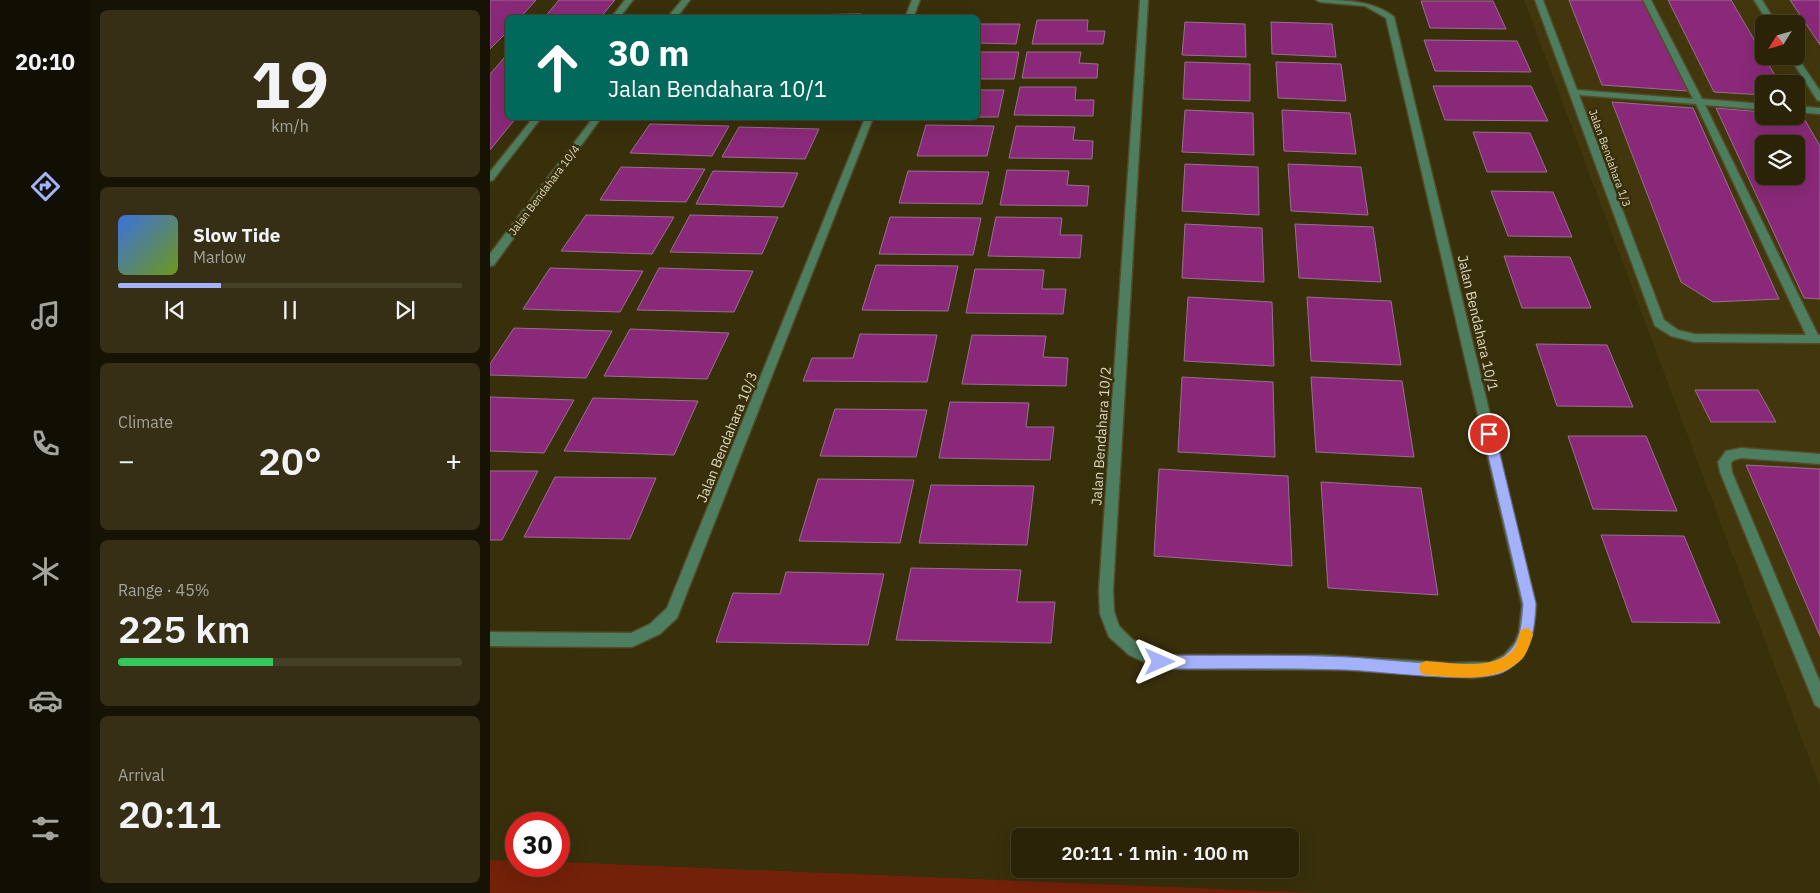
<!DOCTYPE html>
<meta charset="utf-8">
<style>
body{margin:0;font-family:"IBM Plex Sans",sans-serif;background:#362f16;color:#f1f3f6;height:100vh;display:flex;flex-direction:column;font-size:19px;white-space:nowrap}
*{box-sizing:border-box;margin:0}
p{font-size:16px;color:#a5a49c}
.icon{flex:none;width:28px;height:28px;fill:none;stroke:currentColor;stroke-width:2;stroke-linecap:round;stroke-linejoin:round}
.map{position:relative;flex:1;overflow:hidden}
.panel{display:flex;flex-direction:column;gap:10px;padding:10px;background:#171304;width:400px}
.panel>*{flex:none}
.hud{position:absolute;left:15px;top:15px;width:475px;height:105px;border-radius:8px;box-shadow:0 5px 20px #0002,0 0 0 1px #464029;background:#00695c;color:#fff;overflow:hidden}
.needle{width:32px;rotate:233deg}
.controls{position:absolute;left:1265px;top:15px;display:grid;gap:10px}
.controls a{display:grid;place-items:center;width:50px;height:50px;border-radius:8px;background:#2a2308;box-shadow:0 5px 20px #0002,0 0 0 1px #464029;font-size:25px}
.speed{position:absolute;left:15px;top:812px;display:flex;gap:10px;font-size:25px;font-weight:700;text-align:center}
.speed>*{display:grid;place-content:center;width:65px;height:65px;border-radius:50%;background:#2a2308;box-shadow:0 5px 20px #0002,0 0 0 1px #464029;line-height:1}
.speed .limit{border:8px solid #d22;background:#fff;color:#111}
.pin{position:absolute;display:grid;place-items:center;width:42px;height:42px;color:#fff;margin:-21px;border:2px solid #fff;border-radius:50%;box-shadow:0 1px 5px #0007}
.me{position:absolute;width:55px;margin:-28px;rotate:90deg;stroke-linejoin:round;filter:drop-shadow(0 0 4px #0008)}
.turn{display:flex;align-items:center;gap:18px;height:105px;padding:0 20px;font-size:22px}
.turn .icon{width:65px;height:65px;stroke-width:2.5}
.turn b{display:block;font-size:35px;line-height:42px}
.big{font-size:38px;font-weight:600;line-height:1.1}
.panel .card{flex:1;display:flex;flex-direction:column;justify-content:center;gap:8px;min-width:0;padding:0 18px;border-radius:8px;background:#362f16}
.panel .dial{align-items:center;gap:0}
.dial b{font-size:65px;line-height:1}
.song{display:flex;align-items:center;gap:15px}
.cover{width:60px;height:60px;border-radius:8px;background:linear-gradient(135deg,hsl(220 70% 55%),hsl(80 70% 35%))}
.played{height:5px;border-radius:2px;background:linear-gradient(90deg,#a4b2fc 30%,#464029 30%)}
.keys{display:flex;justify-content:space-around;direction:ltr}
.heat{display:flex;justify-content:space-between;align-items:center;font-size:28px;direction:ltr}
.charge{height:8px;border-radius:4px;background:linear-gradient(90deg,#34c759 45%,#464029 0)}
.trip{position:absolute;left:521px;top:828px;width:288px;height:50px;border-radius:8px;background:#2a2308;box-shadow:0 5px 20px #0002,0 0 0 1px #464029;font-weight:600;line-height:50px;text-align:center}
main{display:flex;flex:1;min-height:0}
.tab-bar{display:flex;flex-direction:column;width:90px;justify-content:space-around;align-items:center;background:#110e03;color:#a5a49c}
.tab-bar .icon{width:35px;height:35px}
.tab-bar .current{color:#a4b2fc}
.tab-bar b{font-size:22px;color:#f1f3f6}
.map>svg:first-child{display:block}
.built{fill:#42370c;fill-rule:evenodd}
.green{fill:#742109}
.building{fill:#8a2979;stroke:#98708e;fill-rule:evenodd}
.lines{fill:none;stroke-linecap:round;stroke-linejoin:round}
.minor-casing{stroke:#534a28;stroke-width:3}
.minor{fill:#4d7e5f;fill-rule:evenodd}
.route{fill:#a4b2fc;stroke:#6b74a4}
.slow{fill:#f59e0b}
.labels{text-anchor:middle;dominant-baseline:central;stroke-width:5;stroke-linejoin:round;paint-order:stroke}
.far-street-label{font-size:11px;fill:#ded8c0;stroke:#382f0b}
.street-label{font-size:14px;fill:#ded8c0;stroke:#382f0b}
</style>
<main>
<nav class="tab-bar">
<b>20:10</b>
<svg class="icon current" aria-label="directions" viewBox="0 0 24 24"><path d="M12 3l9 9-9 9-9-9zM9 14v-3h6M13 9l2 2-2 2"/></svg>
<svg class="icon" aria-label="music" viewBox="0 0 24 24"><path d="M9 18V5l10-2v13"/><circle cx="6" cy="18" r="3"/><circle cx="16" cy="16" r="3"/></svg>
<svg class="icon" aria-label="phone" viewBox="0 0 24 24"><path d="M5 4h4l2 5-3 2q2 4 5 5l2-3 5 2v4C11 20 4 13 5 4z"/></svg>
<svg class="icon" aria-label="climate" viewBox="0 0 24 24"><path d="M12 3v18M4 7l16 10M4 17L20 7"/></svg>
<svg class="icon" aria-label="car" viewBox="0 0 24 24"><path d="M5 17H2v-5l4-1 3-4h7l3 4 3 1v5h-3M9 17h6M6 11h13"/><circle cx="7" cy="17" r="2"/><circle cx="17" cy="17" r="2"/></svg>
<svg class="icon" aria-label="filters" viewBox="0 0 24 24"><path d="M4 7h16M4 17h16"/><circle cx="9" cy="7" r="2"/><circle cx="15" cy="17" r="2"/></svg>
</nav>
<section class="panel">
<div class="card dial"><b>19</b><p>km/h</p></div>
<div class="card">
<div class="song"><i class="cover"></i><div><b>Slow Tide</b><p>Marlow</p></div></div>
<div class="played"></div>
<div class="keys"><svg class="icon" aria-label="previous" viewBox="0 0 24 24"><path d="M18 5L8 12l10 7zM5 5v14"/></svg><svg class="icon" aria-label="pause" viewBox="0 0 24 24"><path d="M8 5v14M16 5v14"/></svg><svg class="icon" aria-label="next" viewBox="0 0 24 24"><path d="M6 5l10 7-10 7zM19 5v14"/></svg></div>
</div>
<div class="card"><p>Climate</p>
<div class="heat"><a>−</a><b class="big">20°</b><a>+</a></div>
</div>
<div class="card"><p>Range · 45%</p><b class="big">225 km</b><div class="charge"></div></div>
<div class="card"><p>Arrival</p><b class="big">20:11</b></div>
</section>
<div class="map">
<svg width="1330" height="893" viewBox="0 0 1330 893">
<rect width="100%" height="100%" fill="#382f0b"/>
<path class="built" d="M1034,0H1330V787ZM1274,24H1306V56H1274ZM1274,84H1306V116H1274ZM1274,144H1306V176H1274Z"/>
<path class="green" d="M0,860L26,861V866H69V862L827,893H0Z"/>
<g class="building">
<path d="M0,0H46L30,18H18V31L0,49Z"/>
<path d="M69,0H125L110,18H54Z"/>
<path d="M1079,0H1154L1198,91L1112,85Z"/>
<path d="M1178,0H1241L1290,84H1274V95L1224,92Z"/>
<path d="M1300,0H1330V45Z"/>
<path d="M931,1H1003L1016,29L940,28Z"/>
<path d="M371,14L370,18H304L306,15Z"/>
<path d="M547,20H598L597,31H615L613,44H542Z"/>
<path d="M695,22L755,24L756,57L692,55Z"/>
<path d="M781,22L842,24L846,57L782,54Z"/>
<path d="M488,24H530L526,44L488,43Z"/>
<path d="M934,40L1027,41L1041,72L945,71Z"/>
<path d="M488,52H529L524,79H488Z"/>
<path d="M537,52H591L589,63L608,64L607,78H532Z"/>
<path d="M14,58H18V118H26L0,150V74Z"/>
<path d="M695,62L760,64V101L693,99Z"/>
<path d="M786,62L851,64L856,101L788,98Z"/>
<path d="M943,86H1041L1058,121L955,120Z"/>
<path d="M530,87H586L585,100H604L603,116L524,115Z"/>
<path d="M488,90H514L508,117H488Z"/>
<path d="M1122,102L1203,108L1289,299L1223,302L1191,282Z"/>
<path d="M1226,108L1274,112V116L1312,115L1330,146V299L1314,298ZM1274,144H1306V176H1274Z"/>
<path d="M695,110L763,113L764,155L692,152Z"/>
<path d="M792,110L860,113L866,154L794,151Z"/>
<path d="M160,124L239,126L222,156L140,153Z"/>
<path d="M436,125L504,126L497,156H427Z"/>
<path d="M526,126L585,127L583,140L603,141L602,159L519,158Z"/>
<path d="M249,127L329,129L315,159L232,157Z"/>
<path d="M983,132L1040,133L1057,172H997Z"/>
<path d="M695,164L768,167L769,215L692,211Z"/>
<path d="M798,164L871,167L878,215L801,211Z"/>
<path d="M131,167L215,169L196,202L110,200Z"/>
<path d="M517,170L579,171L577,185L599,186L597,206L510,205Z"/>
<path d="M223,171L308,173L293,207L206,204Z"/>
<path d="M418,171L499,172L492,204L409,203Z"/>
<path d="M1001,191L1063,192L1082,237L1018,236Z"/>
<path d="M96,215L184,217L162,254L71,251Z"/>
<path d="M200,215L288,217L272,254L180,252Z"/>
<path d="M400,217L491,218L483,255L389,254Z"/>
<path d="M506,217L572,218L570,235H592L590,258L498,256Z"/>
<path d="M695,224L772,228L774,282L692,278Z"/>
<path d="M805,224L883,227L891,282L809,278Z"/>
<path d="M1014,256L1080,257L1101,308H1032Z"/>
<path d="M386,265L468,266L458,311L372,310Z"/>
<path d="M60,268L153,271L130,312L33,309Z"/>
<path d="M169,268L263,271L244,312L147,310Z"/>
<path d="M485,269L554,270L552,289H576L573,314L476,313Z"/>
<path d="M698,297L782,302L784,366L694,361Z"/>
<path d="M817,297L901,301L911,365L821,361Z"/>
<path d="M24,328L122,331L96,378L0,375V364Z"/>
<path d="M140,329L239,333L217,379L114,376Z"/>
<path d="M370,334L447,335L437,382L313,381L322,358H363Z"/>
<path d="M482,335L556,336L553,357L578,358L576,386L472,384Z"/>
<path d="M1046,344L1117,345L1143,407L1067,406Z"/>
<path d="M692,377L783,382L785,457L688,452Z"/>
<path d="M821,377L912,381L924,457L826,452Z"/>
<path d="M1205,390H1268L1286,422H1221Z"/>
<path d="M0,397L84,400L54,453L0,451Z"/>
<path d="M103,398L208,401L184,455L74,451Z"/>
<path d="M460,402L539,403L536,427H564L560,460L449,458Z"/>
<path d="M345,409L437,410L426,457L330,456Z"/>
<path d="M1078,436H1156L1187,511L1103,509Z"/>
<path d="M1256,465L1330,469V636Z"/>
<path d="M669,469L798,476L802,566L664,556Z"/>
<path d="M0,471H48L12,540H0Z"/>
<path d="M65,477L166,478L140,539L34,537Z"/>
<path d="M328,479L424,480L410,543L309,541Z"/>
<path d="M831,482L931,488L948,595L838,588Z"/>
<path d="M441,485L544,486L537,545L429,543Z"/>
<path d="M1111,535L1194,536L1230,623L1142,622Z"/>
<path d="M421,568L531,570L527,602H565L561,643L406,640Z"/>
<path d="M296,572L394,574L378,645L226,642L243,593L290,594Z"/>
</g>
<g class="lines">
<g class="minor-casing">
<g id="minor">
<path d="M135,0H143L129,18H121Z"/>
<path d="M192,0H200L186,18H177Z"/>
<path d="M422,0H430L423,18H415Z"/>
<path d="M650,0H658L623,590L624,611L629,626L642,639L670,655H833L961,663L1000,662L1014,655L1025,642L1029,632L1032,605L896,18L875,6L830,2L826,0C853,0 884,0 904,17L1046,605C1044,651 1031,674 982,678L856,670L670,669L639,655L619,637L610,614L609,590Z"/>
<path d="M1045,0H1053L1087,90L1203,99L1153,0H1161L1212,99L1274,104V110L1215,105L1328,335H1330V343L1204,342L1181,336L1165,326ZM1089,95L1206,104L1316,335L1204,334L1188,330L1174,320Z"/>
<path d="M1264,0H1272L1287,24H1279Z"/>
<path d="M1306,55L1330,91V101L1327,100L1299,56Z"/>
<path d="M1306,106L1330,108V114L1306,112Z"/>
<path d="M43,118H51L3,180L0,181V172Z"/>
<path d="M103,118H111L4,265L0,266V254Z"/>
<path d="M375,118H383L187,618L170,634L142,647L0,646V632L141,633L160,624L177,608Z"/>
<path d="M1251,448L1330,454V464L1251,458L1244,460L1241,463L1242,472L1330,682V708L1325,705L1230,472L1228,462L1236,451Z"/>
</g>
</g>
<use href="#minor" class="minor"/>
</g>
<path class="route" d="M999,429L1005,434L1046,604C1044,634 1042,657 1014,672C989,685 888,671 856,670C794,668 732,669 670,669L665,667L663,662L665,657L670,655C732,656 795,654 857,657C886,658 987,671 1008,660C1031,647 1031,628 1033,604L993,434Z"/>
<path class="slow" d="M1036,628L1041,630L1043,635C1040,642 1037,654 1032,659C1006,684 968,677 936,675L931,673L929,668L931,663L936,661C960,663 1006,671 1024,649C1027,644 1029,635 1031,630Z"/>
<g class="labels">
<g class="far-street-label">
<text transform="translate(1120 158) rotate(70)">Jalan Bendahara 1/3</text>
<text transform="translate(54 190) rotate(-53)">Jalan Bendahara 10/4</text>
</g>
<g class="street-label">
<text transform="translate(988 323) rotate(77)">Jalan Bendahara 10/1</text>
<text transform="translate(611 436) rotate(-86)">Jalan Bendahara 10/2</text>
<text transform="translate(237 437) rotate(-68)">Jalan Bendahara 10/3</text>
</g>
</g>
</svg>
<div class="controls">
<a><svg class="needle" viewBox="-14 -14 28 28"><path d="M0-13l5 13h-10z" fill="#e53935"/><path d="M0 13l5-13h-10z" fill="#a5a49c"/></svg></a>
<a><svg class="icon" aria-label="search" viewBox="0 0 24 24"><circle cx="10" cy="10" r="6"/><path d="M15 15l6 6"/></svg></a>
<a><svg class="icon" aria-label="layers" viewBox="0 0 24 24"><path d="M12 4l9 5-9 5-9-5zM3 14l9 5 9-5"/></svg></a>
</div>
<div class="speed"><div class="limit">30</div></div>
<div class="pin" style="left:999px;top:434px;background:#d93025"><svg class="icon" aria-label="arrive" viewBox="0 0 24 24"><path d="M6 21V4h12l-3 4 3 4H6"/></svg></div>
<svg class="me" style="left:670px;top:662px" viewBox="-20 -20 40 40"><path d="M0-17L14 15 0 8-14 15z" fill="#a4b2fc" stroke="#fff" stroke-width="4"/></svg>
<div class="trip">20:11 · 1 min · 100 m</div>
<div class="hud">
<div class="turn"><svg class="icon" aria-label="ahead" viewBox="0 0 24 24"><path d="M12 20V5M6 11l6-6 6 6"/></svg><div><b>30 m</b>Jalan Bendahara 10/1</div></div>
</div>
</div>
</main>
